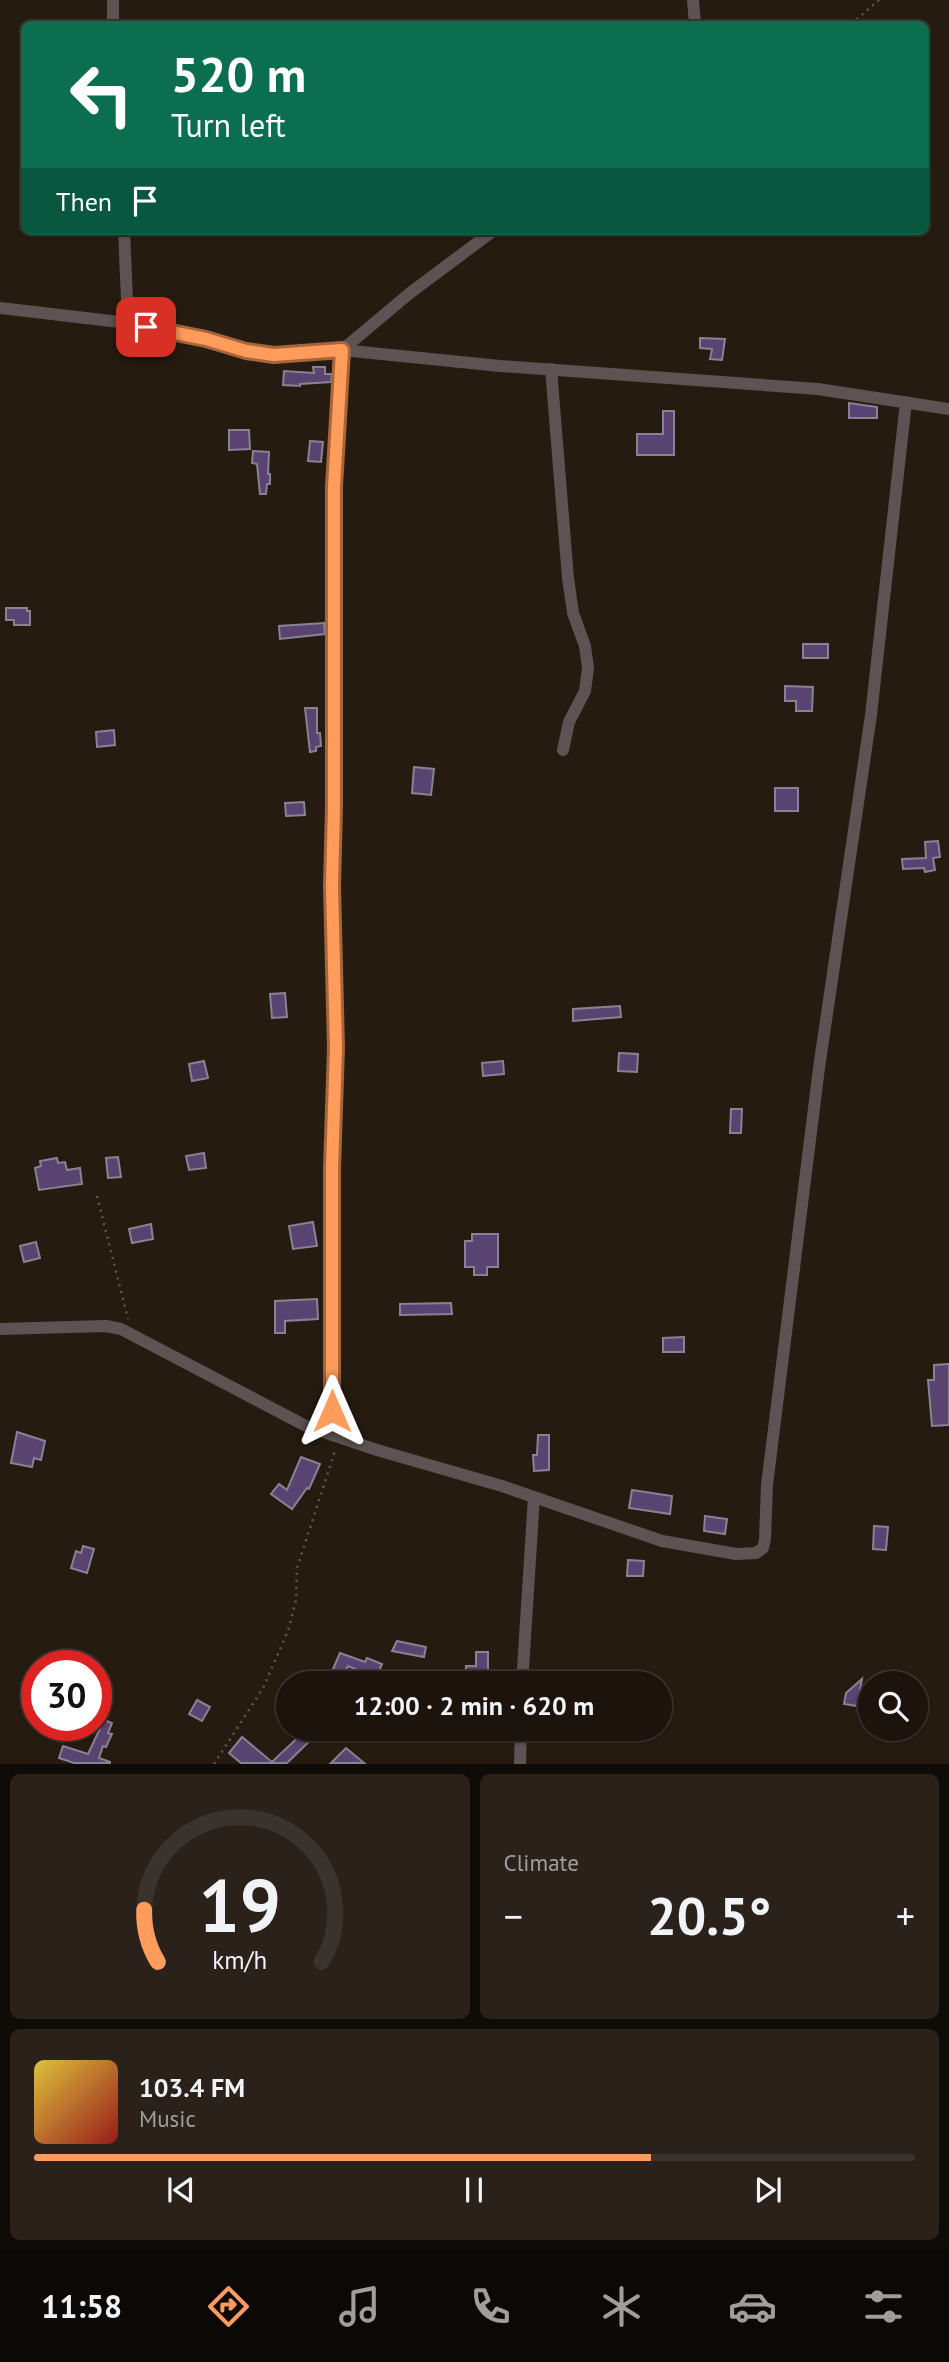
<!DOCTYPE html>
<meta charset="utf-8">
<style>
body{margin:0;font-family:"PT Sans",sans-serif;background:#29211a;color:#f1f3f6;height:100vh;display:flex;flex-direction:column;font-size:26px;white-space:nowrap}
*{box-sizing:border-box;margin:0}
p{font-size:23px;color:#a09e9d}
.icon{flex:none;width:38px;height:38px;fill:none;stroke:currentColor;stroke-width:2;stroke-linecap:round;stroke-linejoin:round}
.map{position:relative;height:1764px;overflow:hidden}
.details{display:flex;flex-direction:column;gap:10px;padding:10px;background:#0f0b07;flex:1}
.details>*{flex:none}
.hud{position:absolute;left:21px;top:21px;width:908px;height:214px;border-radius:10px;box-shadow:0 2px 5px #0004,0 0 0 2px #3a332d;background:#0b6e4f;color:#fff;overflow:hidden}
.fabs{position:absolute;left:858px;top:1671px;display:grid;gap:14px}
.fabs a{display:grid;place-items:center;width:70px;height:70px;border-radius:50%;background:#1c140c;box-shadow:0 2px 5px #0004,0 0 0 2px #3a332d;font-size:35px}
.speed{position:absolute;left:21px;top:1650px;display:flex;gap:14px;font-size:35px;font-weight:700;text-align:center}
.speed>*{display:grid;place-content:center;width:91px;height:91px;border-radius:50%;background:#1c140c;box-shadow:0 2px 5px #0004,0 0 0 2px #3a332d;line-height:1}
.speed .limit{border:10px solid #d22;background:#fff;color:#111}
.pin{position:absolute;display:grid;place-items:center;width:60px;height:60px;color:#fff;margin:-30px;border-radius:14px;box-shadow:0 4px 10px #0006}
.me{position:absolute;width:77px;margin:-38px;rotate:0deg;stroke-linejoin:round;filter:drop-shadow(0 0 5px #0008)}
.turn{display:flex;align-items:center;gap:24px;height:147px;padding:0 35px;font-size:32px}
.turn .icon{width:91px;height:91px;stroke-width:2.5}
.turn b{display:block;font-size:49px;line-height:60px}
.then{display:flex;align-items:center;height:66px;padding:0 35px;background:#0003;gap:14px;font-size:26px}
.big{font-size:52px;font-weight:700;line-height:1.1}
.details .card{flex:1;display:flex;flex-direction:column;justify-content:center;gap:10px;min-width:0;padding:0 24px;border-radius:10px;background:#29211a}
.details .dial{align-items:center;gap:0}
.dial svg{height:182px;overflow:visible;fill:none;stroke:#3a332d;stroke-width:7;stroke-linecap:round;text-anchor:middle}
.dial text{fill:#f1f3f6;stroke:none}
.song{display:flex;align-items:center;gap:21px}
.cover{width:84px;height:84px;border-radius:10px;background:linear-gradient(135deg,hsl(50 70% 55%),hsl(0 70% 35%))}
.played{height:7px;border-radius:4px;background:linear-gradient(90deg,#ff9b5b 70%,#3a332d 70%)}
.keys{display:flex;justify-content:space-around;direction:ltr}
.heat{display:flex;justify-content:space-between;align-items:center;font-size:38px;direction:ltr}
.details .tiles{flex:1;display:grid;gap:10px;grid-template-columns:1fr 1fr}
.card:last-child{grid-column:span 2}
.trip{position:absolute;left:276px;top:1671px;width:396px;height:70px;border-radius:35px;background:#1c140c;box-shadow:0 2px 5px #0004,0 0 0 2px #3a332d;font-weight:700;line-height:70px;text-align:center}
.dock{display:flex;height:112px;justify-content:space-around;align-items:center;background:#0b0805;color:#a09e9d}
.dock .icon{width:49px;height:49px}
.dock .current{color:#ff9b5b}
.dock b{font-size:32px;color:#f1f3f6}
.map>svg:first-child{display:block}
.building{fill:#594371;stroke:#898292;stroke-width:2}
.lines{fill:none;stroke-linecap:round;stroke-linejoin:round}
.path{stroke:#62584e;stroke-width:2.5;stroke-dasharray:2 5;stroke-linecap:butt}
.minor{stroke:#5c5352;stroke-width:12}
.route-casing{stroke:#a6653b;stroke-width:18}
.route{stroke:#ff9b5b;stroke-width:12}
</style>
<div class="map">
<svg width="949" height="1764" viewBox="0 0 949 1764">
<rect width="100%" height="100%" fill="#261b10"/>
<g class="building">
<path d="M700,338L725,339L722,360L710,359L712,349L700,348Z"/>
<path d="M313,367H325V374H332L331,382L300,384V386L283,385L284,371L314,373Z"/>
<path d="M849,403L877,407V418H849Z"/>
<path d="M663,411H674V455H637V434H663Z"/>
<path d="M229,430H249L250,449L229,450Z"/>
<path d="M310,441L323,442L321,462L308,461Z"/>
<path d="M253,451L269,452L268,474H270V484H267L266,494H260L257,464L252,463Z"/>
<path d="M6,608H27V611H30V625H14V620H6Z"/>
<path d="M324,623L325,634L280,639L279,626Z"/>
<rect x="803" y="644" width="25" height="14"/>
<path d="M785,686L813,687L812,711H796V701H785Z"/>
<path d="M305,708H317V733H320L321,746L316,747V751L310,752Z"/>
<path d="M114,730L115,745L97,747L96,732Z"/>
<path d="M414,767L434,769L431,795L412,793Z"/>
<rect x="775" y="788" width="23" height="23"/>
<path d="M304,802L305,815L286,816L285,803Z"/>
<path d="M938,841L940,857L933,858L935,870L925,872L924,868L903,869L902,859L926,858L925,842Z"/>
<path d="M285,993L287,1017L272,1018L270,994Z"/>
<path d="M620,1006L621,1017L573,1021V1009Z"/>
<path d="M619,1053L638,1054L637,1072L618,1071Z"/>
<path d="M204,1061L208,1078L192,1081L189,1064Z"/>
<path d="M503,1061L504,1074L483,1076L482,1063Z"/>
<path d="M731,1109H742L741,1133H730Z"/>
<path d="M204,1153L206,1168L189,1170L186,1156Z"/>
<path d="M118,1157L121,1177L108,1178L106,1158Z"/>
<path d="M57,1158L58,1163L65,1162L67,1170L80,1168L82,1184L39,1190L35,1168L41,1166L40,1161Z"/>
<path d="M313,1222L317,1246L293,1249L289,1226Z"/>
<path d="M151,1224L153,1239L132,1243L129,1229Z"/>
<path d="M472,1234H498V1267H487V1275H474V1267H465V1241H472Z"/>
<path d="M36,1242L40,1258L24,1262L20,1246Z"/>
<path d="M317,1299L318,1319L285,1321V1333H275V1301Z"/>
<path d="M451,1303L452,1314L400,1315V1304Z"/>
<path d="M684,1337V1352H663V1338Z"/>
<path d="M949,1364V1425L932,1426L928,1380H934V1365Z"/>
<path d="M17,1432L45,1441L41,1460L34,1458L32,1467L11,1463Z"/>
<path d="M538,1435H549V1470L534,1471L533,1455H537Z"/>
<path d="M301,1457L320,1464L309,1489L307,1488L292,1509L271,1494L279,1484L287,1490Z"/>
<path d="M632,1490L672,1496L670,1514L629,1508Z"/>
<path d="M705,1516L727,1519L725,1534L704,1531Z"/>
<path d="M874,1526L888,1527L886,1550L873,1549Z"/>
<path d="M83,1546L94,1549L87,1573L71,1568L76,1551L81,1553Z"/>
<path d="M628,1560L644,1561L643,1576H627Z"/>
<path d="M397,1641L426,1647L424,1657L392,1651Z"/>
<path d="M476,1652H488V1684H465L466,1666H476Z"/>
<path d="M340,1653L365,1662L367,1658L382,1664L376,1678L348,1666L345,1673L333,1669Z"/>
<path d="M862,1679L857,1706L844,1704L846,1693Z"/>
<path d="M197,1700L210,1707L202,1721L189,1714Z"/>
<path d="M104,1720L112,1723L108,1733L112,1734L106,1747L103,1746L99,1758L110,1762V1763H74L59,1758L63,1746L88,1754Z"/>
<path d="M307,1729H322L287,1763H241L229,1753L242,1737L272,1762Z"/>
<path d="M346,1748L364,1763H331Z"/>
</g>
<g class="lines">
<g class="path">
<path d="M851,24L879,0"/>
<path d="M97,1196L128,1319"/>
<path d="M214,1764L263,1688L288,1631L296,1600L297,1568L334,1454V1449"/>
</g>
<g class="minor">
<path d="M113,0V24"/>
<path d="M693,0L695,24"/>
<path d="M124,231L128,323"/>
<path d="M0,308L128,323L206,339L246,351L274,355L342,350L500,366L818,389L949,409"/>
<path d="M551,369L568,578L573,613L585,646L588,668L585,691L569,722L563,750"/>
<path d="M0,1329L106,1326L121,1329L306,1426L377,1450L502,1486L662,1541L736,1554L756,1553L763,1548L765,1539L767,1485L819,1068L871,715L906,402"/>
<path d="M332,1435V1169L336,1048L332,886L334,807V487L342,350L410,293L493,231"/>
<path d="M522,1684L534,1497"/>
<path d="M520,1764L521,1729"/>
</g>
</g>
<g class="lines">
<g class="route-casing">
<path id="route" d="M146,327L206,339L246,351L274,355L342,350L334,487V807L332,886L336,1048L332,1169V1411"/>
</g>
<use href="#route" class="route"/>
</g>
</svg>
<div class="fabs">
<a><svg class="icon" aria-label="search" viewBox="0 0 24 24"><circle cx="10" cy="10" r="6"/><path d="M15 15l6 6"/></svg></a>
</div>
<div class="speed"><div class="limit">30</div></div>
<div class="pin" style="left:146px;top:327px;background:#d93025"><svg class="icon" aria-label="arrive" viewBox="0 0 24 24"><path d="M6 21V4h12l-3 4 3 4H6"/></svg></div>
<svg class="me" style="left:332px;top:1411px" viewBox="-20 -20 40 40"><path d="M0-17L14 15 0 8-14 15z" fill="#ff9b5b" stroke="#fff" stroke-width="4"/></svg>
<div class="trip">12:00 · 2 min · 620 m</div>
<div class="hud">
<div class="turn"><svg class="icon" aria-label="left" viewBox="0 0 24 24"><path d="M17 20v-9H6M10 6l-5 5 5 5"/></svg><div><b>520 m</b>Turn left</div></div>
<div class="then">Then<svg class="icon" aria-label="arrive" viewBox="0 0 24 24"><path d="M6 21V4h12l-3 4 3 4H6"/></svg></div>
</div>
</div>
<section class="details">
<div class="tiles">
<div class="card dial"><svg viewBox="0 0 100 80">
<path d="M14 69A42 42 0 1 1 86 69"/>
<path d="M14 69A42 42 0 0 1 8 46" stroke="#ff9b5b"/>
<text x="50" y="56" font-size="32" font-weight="700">19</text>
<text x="50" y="72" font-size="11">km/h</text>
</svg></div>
<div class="card"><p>Climate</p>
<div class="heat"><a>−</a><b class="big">20.5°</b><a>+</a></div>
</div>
<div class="card">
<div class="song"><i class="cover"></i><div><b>103.4 FM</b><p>Music</p></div></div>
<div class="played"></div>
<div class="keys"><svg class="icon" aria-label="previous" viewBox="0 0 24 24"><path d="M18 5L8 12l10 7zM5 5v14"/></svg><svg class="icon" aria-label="pause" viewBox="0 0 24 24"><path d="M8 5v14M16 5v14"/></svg><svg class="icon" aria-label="next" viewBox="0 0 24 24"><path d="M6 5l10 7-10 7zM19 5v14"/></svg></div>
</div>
</div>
</section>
<nav class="dock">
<b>11:58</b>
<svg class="icon current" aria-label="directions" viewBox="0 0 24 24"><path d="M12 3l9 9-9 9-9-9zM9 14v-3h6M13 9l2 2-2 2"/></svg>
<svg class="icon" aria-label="music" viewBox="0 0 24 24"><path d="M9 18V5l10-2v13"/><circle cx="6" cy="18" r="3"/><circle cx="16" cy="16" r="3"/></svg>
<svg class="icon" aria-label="phone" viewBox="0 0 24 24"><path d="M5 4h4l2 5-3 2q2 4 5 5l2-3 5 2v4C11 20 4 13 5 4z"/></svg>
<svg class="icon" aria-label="climate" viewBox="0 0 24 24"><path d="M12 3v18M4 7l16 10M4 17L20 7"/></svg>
<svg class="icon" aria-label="car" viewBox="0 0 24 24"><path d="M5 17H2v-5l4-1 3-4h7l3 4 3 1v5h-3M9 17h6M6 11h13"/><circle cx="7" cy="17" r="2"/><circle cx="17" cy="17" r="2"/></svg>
<svg class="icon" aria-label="filters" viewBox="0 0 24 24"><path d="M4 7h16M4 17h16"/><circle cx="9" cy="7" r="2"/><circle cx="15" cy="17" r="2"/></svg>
</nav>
